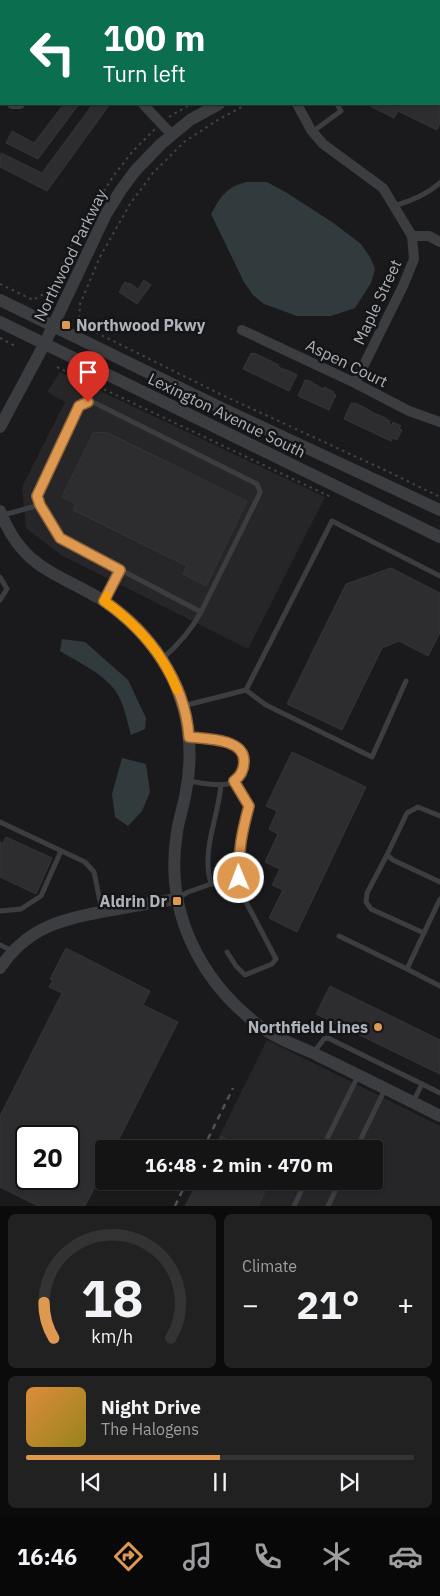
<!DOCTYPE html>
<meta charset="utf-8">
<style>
body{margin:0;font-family:"IBM Plex Sans",sans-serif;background:#212122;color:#f1f3f6;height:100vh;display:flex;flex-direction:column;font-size:19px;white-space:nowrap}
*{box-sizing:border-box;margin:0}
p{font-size:16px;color:#9d9ea0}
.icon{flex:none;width:28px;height:28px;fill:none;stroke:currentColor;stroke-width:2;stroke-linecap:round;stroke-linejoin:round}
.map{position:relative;height:1206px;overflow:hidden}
.side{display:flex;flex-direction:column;gap:8px;padding:8px;background:#0b0b0c;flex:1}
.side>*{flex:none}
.hud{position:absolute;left:0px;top:0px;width:440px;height:105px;box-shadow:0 1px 4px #0004,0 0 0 1px #333334;background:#0b6e4f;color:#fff;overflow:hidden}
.speed{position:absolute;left:15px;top:1125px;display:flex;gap:10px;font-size:25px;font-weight:700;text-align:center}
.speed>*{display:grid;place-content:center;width:65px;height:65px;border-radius:50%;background:#141415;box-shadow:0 1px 4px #0004,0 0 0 1px #333334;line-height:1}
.speed .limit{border:2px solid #111;border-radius:8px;background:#fff;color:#111}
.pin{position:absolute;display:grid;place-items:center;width:42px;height:42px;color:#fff;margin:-51px -21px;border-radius:50% 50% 50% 0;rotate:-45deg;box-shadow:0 0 5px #0007}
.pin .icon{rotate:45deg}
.me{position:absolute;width:55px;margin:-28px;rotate:359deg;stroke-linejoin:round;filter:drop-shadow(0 0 4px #0008)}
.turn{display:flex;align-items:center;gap:18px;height:105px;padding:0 20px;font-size:22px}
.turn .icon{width:65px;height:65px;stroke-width:2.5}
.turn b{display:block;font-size:35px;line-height:42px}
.big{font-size:38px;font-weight:700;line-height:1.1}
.side .card{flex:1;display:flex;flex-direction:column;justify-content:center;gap:8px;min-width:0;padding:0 18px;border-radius:8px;background:#212122}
.side .dial{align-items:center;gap:0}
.dial svg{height:130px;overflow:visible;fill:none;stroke:#333334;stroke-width:7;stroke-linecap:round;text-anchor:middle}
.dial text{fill:#f1f3f6;stroke:none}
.song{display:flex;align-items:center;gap:15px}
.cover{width:60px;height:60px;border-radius:8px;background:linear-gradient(135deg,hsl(30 70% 55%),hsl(50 70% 35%))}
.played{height:5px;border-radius:2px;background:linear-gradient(90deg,#de9850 50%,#333334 50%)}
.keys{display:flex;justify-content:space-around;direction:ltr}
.heat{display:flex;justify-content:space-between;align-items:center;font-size:28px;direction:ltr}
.side .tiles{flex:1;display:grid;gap:8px;grid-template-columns:1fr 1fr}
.card:last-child{grid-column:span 2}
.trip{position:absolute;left:95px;top:1140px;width:288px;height:50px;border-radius:5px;background:#141415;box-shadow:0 1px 4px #0004,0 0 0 1px #333334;font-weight:700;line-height:50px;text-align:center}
.dock{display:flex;height:80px;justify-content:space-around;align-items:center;background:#080808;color:#9d9ea0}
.dock .icon{width:35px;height:35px}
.dock .on{color:#de9850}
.dock b{font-size:22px;color:#f1f3f6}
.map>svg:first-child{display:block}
.built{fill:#262629}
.water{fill:#313b3e}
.building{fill:#2d2d30;stroke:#343537;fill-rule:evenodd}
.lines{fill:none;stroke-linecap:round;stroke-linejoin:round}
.path{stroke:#414447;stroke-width:2;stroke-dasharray:2.5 4;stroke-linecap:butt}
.service{stroke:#3b3d40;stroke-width:5}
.minor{stroke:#3b3d40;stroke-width:10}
.tertiary{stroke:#3b3d40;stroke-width:12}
.rail{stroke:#4f5155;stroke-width:2.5;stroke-dasharray:6 5;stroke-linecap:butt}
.route-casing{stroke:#906334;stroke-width:12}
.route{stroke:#de9850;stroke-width:9}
.slow{stroke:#f59e0b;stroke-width:9}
.poi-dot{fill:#de9850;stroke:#151517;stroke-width:2}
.labels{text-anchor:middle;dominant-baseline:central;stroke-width:5;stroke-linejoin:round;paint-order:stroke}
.street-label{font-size:16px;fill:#aeb3ba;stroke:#151517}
.poi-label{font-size:16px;font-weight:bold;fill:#aeb3ba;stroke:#151517;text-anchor:end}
</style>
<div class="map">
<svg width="440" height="1206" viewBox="0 0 440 1206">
<rect width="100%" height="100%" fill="#1a1a1c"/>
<g class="built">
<path d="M60,372L325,497L248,649L61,555L26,528L22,487L65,402L47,392Z"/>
<path d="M267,1040L440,1126V1206H184L197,1181H374V1149H213Z"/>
</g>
<g class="water">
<path d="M247,182H267L287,193L332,222L361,244L370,257L375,269L371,283L355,308L331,316H297L264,304L253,295L244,282L211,214C221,196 226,187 247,182Z"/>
<path d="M62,639L85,642L128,680L146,718L145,729L131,735C127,721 124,703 115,690C102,673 78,662 60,651Z"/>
<path d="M122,758L146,764L150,792L142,811L128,826L115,817L112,794Z"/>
</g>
<g class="building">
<path d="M440,19V123L437,130L398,111L394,118L366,104H439Z"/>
<path d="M64,104H79L38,159L6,143L12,131L34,143Z"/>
<path d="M93,104H110L47,191L0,167L1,153L42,173Z"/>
<path d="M144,280L151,285L137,304L119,292L125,282L129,284L130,283L138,289Z"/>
<path d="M251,353L254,354V353L279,365L278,367L294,373L297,375L289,391L243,369Z"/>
<path d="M305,380L308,381V380L323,389L324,387L334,392L333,393L336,395L329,410L298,396Z"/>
<path d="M351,403L354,404L355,403L361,406L360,407L362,406L377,415V414L387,419V420L390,421L389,423L392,425L393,422L401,426L399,428L402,430L397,440L393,438L391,441L344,419Z"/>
<path d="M94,432L108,433L247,501L206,586L183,574L187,566L73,510L76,504L62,497Z"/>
<path d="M391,568L440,593V633L428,656L399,641L382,648L342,730L287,704L346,584Z"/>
<path d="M292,752L366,787L297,932L269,918L283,890L272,885L280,869L265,862L278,834L269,829L277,811L266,806Z"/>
<path d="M6,837L52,858L36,894L0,877V842L3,843Z"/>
<path d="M66,948L150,991L143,1005L178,1022L114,1149H104V1169L85,1206H38L0,1187V1116L62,993L49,987L53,980L50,979ZM26,1136H69V1179H26Z"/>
<path d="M330,986L440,1040V1074L316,1014Z"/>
<path d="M221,1136L246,1149H215Z"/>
<path d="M199,1181H270L258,1206H186Z"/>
</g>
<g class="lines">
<g class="path">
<path d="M356,1L357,0"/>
<path d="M395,1L396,0"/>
<path d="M247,104L216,121L184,142L153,173L130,204L100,257L80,304L79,320L85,327L220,394L389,472L440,497"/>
<path d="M169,117L191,104"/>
<path d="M0,284L33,300L49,291L76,236L114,175L133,151L155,129"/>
<path d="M0,338L17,347"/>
<path d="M57,367L333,498"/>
</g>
<g class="service">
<path d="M421,1L422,0"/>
<path d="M312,132L341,111L337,104"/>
<path d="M394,206C412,201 426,195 440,183"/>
<path d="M3,515L40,505"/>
<path d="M0,577L7,589L0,600"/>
<path d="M104,600L120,570"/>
<path d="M162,659C178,645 191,631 201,612L259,495L260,491L257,484L95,403L88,402L79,406L37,496L40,505L60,538L201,612"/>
<path d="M246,690L266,705L372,757L406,681"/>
<path d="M183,706L246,690L332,521L440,576"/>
<path d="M189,781C208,784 241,793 244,765C245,759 244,751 239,747C229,740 202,739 189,737"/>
<path d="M234,781L249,806C242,832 238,851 239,878"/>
<path d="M440,816L418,807L407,813L387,855L393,860L440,882"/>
<path d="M0,822L85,862L94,872L102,911"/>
<path d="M387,855L367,893L366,902L371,909L424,933"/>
<path d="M211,884L239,878L244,888V898L276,959L272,964L245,975L236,966L227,952"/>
<path d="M178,898L188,892L211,884C201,850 218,819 221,785"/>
<path d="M440,899L407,969L440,986"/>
<path d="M0,911L21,909L41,896L61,851"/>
<path d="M339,936L407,969"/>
<path d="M0,945L13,951"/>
<path d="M313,1053L324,1039L328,1038L422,1084"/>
<path d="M413,1102L422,1084L440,1093"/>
<path d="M322,1149L358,1076"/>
<path d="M356,1149L385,1089"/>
<path d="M294,1206L306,1181"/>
<path d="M328,1206L340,1181"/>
</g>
<g class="minor">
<path d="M91,1L92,0"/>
<path d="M0,100L1,101"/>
<path d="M12,104H20"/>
<path d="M143,104L172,135"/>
<path d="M297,104L311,130L323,144L383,188L412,236L414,259L403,286L355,383"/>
<path d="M412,236H429L440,242"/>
<path d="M242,330L355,383L409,411L440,422"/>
</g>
<g class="tertiary">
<path d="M377,1L378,0"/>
<path d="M0,300L221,408L440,510"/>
<path d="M0,322L440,537"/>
<path d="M0,427L44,345L106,214L121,190L135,171L161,144L190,120L219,104"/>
<path d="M0,511C23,570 57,572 104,601C130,618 153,642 168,670C188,708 194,750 186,791C184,805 179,818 177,832C164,910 199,981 261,1027C275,1038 300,1047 317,1055C358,1075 399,1095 440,1116"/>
<path d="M0,968C28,926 65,918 112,910C133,906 155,902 177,899"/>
</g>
<g class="rail">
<path d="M203,1149L233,1088"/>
<path d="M175,1206L187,1181"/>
</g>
</g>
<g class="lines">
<g class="route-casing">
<path id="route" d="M88,402L79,406L37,496L40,505L60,538L120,570L104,601C149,632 185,681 189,737C205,739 244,738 244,761C244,770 241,776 234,781L249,806C242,832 238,851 239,878"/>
</g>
<use href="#route" class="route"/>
<path class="slow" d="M107,596L104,601C137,624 163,653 177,690"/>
</g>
<g class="poi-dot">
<rect x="61" y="320" width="10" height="10" rx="2.5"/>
<rect x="172" y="896" width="10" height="10" rx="2.5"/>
<circle cx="378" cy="1027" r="5"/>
</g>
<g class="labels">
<g class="street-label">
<text transform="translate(70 255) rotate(-64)">Northwood Parkway</text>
<text transform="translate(377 302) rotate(-65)">Maple Street</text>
<text transform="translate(347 363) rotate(26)">Aspen Court</text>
<text transform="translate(227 415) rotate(26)">Lexington Avenue South</text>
</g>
<g class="poi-label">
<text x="76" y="325" text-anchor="start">Northwood Pkwy</text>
<text x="167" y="901">Aldrin Dr</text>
<text x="368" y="1027">Northfield Lines</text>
</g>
</g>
</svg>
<div class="speed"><div class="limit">20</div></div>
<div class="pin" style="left:88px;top:402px;background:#d93025"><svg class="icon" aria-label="arrive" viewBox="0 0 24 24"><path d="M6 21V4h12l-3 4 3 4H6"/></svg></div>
<svg class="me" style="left:239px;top:878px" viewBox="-20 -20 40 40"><circle r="17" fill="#de9850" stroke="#fff" stroke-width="3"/><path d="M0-11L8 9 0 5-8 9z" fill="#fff"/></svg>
<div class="trip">16:48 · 2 min · 470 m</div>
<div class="hud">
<div class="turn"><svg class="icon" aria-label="left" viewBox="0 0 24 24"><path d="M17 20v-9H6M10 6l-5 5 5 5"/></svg><div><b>100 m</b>Turn left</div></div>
</div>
</div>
<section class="side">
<div class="tiles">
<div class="card dial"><svg viewBox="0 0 100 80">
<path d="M14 69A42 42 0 1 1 86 69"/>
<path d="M14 69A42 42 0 0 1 8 47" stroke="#de9850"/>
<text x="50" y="56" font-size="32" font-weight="700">18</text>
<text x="50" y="72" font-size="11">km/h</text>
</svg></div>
<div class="card"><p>Climate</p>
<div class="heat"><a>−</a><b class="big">21°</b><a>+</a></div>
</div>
<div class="card">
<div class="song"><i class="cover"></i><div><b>Night Drive</b><p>The Halogens</p></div></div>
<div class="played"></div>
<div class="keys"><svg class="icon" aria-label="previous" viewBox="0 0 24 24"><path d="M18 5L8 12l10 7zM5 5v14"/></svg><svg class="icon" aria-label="pause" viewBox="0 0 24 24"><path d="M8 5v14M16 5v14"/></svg><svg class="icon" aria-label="next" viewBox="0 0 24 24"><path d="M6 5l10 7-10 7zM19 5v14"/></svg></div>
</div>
</div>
</section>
<nav class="dock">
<b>16:46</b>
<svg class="icon on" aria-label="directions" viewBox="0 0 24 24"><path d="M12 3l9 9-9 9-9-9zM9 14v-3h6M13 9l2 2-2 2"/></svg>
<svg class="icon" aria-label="music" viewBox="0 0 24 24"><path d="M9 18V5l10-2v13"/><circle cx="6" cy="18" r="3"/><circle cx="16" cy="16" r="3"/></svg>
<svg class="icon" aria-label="phone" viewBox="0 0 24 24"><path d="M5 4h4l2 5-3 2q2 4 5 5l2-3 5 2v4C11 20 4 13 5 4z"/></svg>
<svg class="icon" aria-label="climate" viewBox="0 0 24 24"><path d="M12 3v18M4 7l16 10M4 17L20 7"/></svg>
<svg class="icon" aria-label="car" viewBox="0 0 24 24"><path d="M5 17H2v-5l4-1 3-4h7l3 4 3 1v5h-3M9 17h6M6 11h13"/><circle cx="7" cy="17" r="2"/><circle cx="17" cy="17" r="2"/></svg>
</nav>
